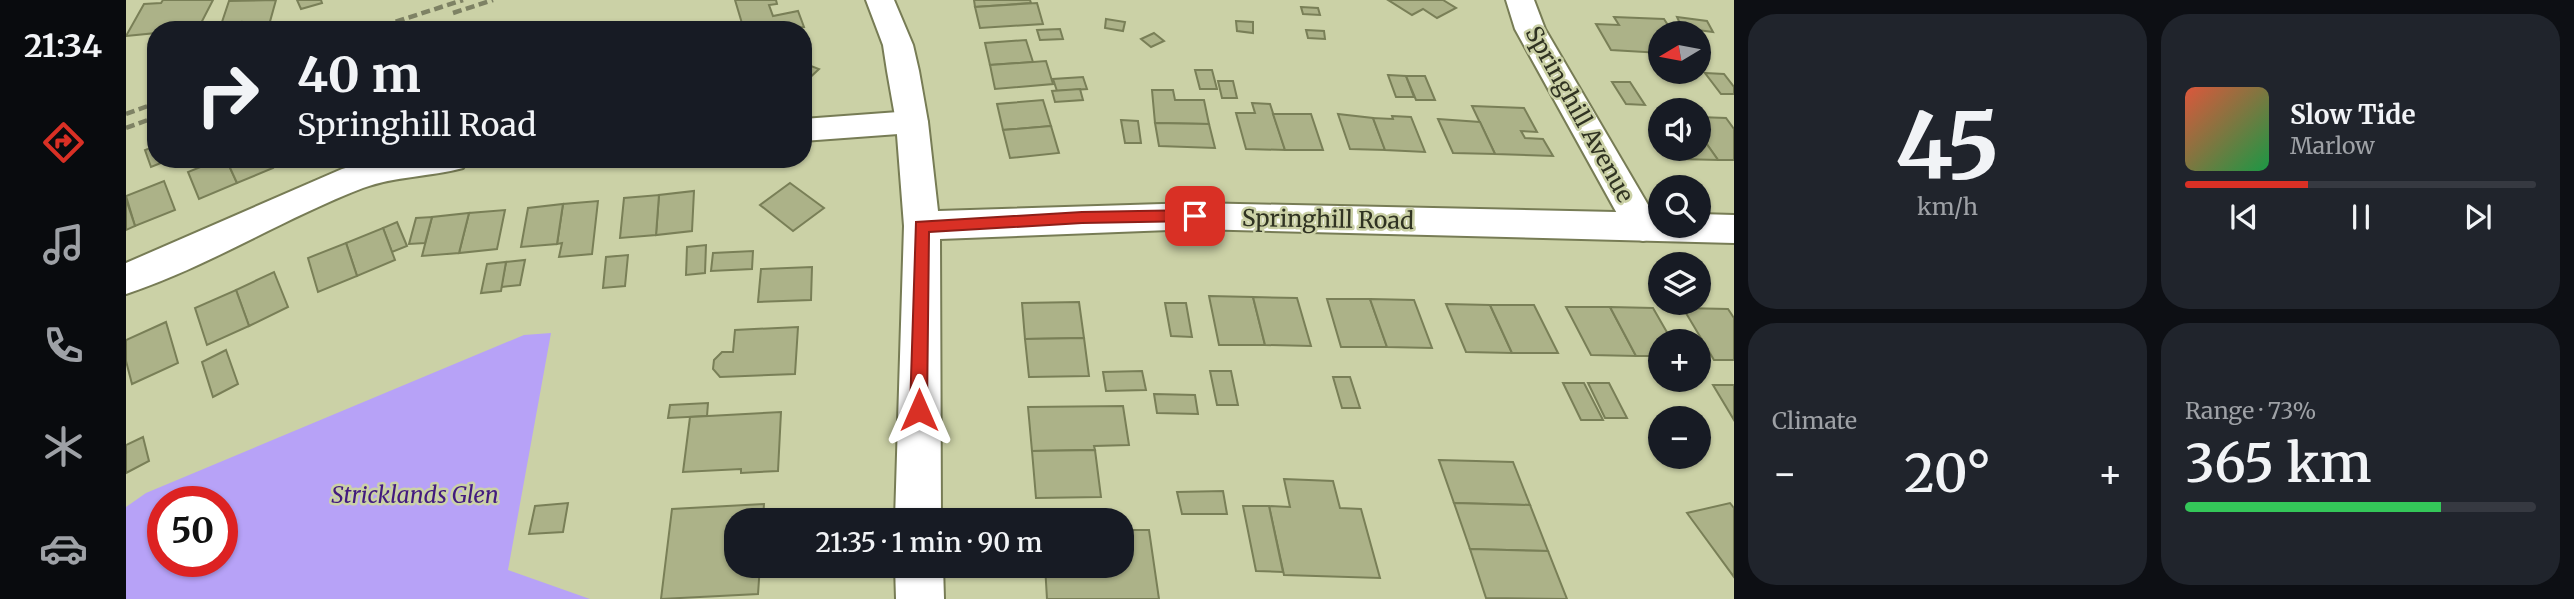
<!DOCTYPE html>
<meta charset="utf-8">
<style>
body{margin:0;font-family:Merriweather,serif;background:#20242c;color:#f1f3f6;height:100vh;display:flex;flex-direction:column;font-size:26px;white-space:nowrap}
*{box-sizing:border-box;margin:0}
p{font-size:23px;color:#9ea1a6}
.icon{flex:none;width:38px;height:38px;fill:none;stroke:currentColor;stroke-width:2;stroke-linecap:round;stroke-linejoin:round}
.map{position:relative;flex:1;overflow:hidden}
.panel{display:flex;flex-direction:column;gap:14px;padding:14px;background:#0d0f14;width:840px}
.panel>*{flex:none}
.top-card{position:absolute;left:21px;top:21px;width:665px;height:147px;border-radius:28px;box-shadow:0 2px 5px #0004;background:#171b24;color:#f1f3f6;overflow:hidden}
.needle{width:46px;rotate:260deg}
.buttons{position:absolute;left:1522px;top:21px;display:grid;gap:14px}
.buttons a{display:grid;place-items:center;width:63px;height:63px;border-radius:50%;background:#171b24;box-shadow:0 2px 5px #0004;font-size:35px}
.speed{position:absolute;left:21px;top:486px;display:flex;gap:14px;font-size:35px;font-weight:700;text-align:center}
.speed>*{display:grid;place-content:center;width:91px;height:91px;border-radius:50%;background:#171b24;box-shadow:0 2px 5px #0004;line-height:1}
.speed .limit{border:10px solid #d22;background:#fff;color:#111}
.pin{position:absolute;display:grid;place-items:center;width:60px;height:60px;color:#fff;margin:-30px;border-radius:14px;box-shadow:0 4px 10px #0006}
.me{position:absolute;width:77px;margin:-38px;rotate:0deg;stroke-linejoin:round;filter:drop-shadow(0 0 5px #0008)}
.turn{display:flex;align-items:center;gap:24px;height:147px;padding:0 35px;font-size:32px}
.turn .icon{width:91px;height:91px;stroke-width:2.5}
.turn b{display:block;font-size:49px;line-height:60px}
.big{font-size:52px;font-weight:600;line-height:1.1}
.panel .widget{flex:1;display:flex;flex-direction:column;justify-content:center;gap:10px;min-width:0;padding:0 24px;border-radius:28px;background:#20242c}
.panel .dial{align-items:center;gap:0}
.dial b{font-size:91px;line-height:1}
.song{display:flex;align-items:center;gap:21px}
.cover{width:84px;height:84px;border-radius:10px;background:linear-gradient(135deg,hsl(10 70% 55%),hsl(140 70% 35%))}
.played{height:7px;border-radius:4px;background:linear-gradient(90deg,#d93025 35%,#363941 35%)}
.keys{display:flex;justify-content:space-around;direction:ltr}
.heat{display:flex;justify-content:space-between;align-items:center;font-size:38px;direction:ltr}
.charge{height:10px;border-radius:5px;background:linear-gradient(90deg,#34c759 73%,#363941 0)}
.panel .tiles{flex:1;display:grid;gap:14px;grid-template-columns:repeat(2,1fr)}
.trip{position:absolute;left:598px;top:508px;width:410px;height:70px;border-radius:28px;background:#171b24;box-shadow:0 2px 5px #0004;font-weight:600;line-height:70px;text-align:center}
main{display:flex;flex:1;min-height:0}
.menu{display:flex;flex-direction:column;width:126px;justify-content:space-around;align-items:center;background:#090b0e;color:#9ea1a6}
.menu .icon{width:49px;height:49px}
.menu .current{color:#d93025}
.menu b{font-size:32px;color:#f1f3f6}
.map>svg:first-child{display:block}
.green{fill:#b7a2f7;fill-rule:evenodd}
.building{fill:#acb288;stroke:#797f57;stroke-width:2}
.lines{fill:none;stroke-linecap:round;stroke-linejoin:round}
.street-casing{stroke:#777c55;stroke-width:4}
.secondary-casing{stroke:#777c55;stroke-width:4}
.street{fill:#fff;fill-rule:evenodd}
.secondary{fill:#fff;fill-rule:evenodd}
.rail{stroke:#7e8264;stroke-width:4.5;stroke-dasharray:9 4.5;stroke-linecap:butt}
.route{fill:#d93025;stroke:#8d1f18;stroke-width:2}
.labels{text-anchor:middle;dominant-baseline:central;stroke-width:5;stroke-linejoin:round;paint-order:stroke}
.street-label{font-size:23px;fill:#303322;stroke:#cbd1a6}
.park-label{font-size:23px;font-style:italic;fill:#421a7f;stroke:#cbd1a6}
</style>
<main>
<nav class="menu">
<b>21:34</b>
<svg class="icon current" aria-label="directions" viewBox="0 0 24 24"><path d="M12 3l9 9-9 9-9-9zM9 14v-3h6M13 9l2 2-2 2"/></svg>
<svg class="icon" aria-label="music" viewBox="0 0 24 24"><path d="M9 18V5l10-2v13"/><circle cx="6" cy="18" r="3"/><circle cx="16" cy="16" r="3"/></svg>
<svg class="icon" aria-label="phone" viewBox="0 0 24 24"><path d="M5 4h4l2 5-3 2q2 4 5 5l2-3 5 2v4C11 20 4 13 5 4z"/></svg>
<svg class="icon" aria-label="climate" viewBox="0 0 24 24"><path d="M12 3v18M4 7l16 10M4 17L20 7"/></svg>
<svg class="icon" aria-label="car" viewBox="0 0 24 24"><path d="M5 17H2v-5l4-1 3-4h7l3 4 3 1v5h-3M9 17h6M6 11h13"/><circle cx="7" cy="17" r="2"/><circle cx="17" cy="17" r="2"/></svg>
</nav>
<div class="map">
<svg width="1608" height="599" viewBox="0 0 1608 599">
<rect width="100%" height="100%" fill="#cbd1a6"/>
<path class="green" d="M425,333L382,570L464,599H0V507L20,493L398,335ZM96,502V562H37V502Z"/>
<g class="building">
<path d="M37,0H87L72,29L30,30V33L0,36L18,4L35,3Z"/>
<path d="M150,0L143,25L113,30L115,22L95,25L103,1Z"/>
<path d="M171,0H195L196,3L175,9Z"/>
<path d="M609,0H650L651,4L643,5L647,16L672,11L678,27L618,30Z"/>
<path d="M848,0H904L905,3L849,7Z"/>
<path d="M1262,0H1317L1330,8L1311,18L1297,9L1286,15Z"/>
<path d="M911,3L917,24L854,28L849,7Z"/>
<path d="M1175,7L1192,8L1194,15L1177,14Z"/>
<path d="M1488,17L1538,19L1547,33H1535V53L1485,50L1470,24L1493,25Z"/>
<path d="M1551,17L1581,21L1587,32L1556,28Z"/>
<path d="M980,19L999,22L997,31L979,28Z"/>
<path d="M1110,21L1127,22V33L1111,31Z"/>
<path d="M602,22L601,30H584L585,23Z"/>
<path d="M934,29L937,39L914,40L911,30Z"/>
<path d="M1180,30L1198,31L1199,39L1182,38Z"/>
<path d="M1028,33L1038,41L1025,47L1015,39Z"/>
<path d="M900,40L907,62L864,65L859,43Z"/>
<path d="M920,61L927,84L869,89L864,65Z"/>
<path d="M677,63L693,69L678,83L677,82Z"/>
<path d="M1069,70H1086L1091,89H1074Z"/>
<path d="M1579,73L1598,74L1608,87V94H1595Z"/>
<path d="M1262,75L1280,76L1288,97H1270Z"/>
<path d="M1280,76H1299L1309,100H1290Z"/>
<path d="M957,77L961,89L931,91L927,79Z"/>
<path d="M1092,81H1107L1111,98H1096Z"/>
<path d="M1486,82H1504L1519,105L1500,104Z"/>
<path d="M954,89L957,100L929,102L926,91Z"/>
<path d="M1026,90H1047L1049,100H1078L1083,124L1029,123Z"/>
<path d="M917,100L925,126L877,130L871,104Z"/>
<path d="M1126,103L1144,104L1159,150L1120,149L1110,113H1129Z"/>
<path d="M1346,106L1398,108L1411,132L1395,131L1399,138L1417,139L1427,156L1369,154Z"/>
<path d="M1147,114H1185L1197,150H1159Z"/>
<path d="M1212,114L1247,118L1259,150L1224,149Z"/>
<path d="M1266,116L1285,117L1299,152L1259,150L1247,118L1267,119Z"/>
<path d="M1573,117L1600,118L1608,129V160H1592L1573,133Z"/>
<path d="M1312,119L1354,122L1369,154L1327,153Z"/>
<path d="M995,120L1012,121L1015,143H999Z"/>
<path d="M1029,123L1083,124L1089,148L1033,146Z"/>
<path d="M925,126L933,153L884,158L877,130Z"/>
<path d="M1573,133L1592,160L1553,159L1546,149H1573Z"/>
<path d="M30,146V159H45L25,167L19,150Z"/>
<path d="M94,159H100L111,183L73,199L62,172Z"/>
<path d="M100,159H143L147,168L111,183Z"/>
<path d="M38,181L49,210L9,226L0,196Z"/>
<path d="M664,183L698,208L667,231L634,205Z"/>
<path d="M568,191L566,231L530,235L533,195Z"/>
<path d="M533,195L530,235L494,238L498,198Z"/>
<path d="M0,199L9,226L0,230Z"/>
<path d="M472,201L466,254L433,257L436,243L431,244L437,204Z"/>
<path d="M437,204L431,244L395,247L402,208Z"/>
<path d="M379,210L371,249L333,253L343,213Z"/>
<path d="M343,213L333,253L296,256L306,217Z"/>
<path d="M306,217L299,243L283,244L290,218Z"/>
<path d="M271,222L281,246L266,252L257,228Z"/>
<path d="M257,228L269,260L231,276L220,243Z"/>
<path d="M220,243L231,276L192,292L182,258Z"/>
<path d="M580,245L579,273L560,275L561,247Z"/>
<path d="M627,251L626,269L585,271L587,253Z"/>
<path d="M502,255L499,286L477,288L480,257Z"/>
<path d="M399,260L394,285L375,287L380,262Z"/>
<path d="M380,262L375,291L355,293L361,264Z"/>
<path d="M686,267L685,300L632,302L635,269Z"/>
<path d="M148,272L162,307L123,326L110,290Z"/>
<path d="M110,290L123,326L81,345L69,308Z"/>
<path d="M1083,296L1127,297L1139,345H1093Z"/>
<path d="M1127,297L1171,298L1185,346L1139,345Z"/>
<path d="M1201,299H1244L1261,347H1215Z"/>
<path d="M1244,299L1288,300L1306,348L1261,347Z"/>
<path d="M953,302L958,338L899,339L896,303Z"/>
<path d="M1039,303H1060L1066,337L1045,336Z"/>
<path d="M1320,304L1364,305L1386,353L1340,352Z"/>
<path d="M1364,305H1408L1432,353H1386Z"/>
<path d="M1440,307H1484L1510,356L1465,355Z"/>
<path d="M1484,307L1527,308L1546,341H1535V356H1510Z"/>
<path d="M1557,308L1602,309L1608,318V360H1588Z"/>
<path d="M40,322L52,363L6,384L0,361V340Z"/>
<path d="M672,327L669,374L594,377L587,369L588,360L596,352H607L609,330Z"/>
<path d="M958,338L963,376L903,377L899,339Z"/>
<path d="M100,350L112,384L87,397L76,362Z"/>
<path d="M1016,371L1020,390L980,391L977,372Z"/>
<path d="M1084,371H1105L1112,405H1091Z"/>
<path d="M1207,377H1224L1234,408H1216Z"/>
<path d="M1437,383H1458L1477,420H1455Z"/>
<path d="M1462,383H1483L1501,418H1479Z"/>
<path d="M1587,385H1608V420Z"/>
<path d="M1028,394L1069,395L1072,414L1031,413Z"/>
<path d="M582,403L581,416L542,418L544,405Z"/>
<path d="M997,406L1003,445L968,446L969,450L906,451L902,407Z"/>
<path d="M655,412L652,471L615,473V469L557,472L564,417Z"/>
<path d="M17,437L23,461L0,473V445Z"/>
<path d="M969,450L975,497L910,498L906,451Z"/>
<path d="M1313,460L1387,462L1404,505L1328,503Z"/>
<path d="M1158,479L1207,481L1214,508L1235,509L1254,578L1158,575L1143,506L1164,507Z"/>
<path d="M1097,491L1101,514H1056L1051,492Z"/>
<path d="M442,503L437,532L403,534L409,506Z"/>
<path d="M1328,503L1404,505L1422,551L1344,549Z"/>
<path d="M1604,503L1608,508V577L1561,513Z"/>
<path d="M638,504L637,520H611V565H634L632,594L535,599L546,509Z"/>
<path d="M1117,506H1143L1157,572L1130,571Z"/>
<path d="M996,530H1023L1033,599H921L919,565H996Z"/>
<path d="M1344,549L1422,551L1441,599L1360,598Z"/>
</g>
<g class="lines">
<g class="street-casing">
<g id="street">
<path d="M1380,0H1408L1419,29L1535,227L1530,237L1517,241L1504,237L1389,29Z"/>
<path d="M786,111L798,114L802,122L798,130L786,133L677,141V119Z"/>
<path d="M252,159H342L337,168C304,177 269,176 237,188C156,219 82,267 0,294V263L216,169Z"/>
</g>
</g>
<g class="secondary-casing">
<g id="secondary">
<path d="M740,0H768L787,45L793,71L802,122L812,211L1069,203L1535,213V226H1573V214L1608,215V243L1069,229L814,239L815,520H769L778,226L770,122L761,71L757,45Z"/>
<path d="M769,565H817L818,599H770Z"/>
</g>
</g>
<use href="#street" class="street"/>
<use href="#secondary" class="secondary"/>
<g class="rail">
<path d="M327,13L367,0"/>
<path d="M244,30L337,0"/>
<path d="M0,114L30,103"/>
<path d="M0,128L30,117"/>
</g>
</g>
<path class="route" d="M1069,210L1076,216L1069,221L956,223L803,232L801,410L799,415L793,417L786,415L784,410L790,222L956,212Z"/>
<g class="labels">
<g class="street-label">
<text transform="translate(1454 114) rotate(61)">Springhill Avenue</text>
<text transform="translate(1202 219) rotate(1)">Springhill Road</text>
</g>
<g class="park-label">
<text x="289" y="494">Stricklands Glen</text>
</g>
</g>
</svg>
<div class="buttons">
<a><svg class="needle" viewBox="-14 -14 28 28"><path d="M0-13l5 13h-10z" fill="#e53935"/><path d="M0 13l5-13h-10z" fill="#9ea1a6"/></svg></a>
<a><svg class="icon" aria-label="sound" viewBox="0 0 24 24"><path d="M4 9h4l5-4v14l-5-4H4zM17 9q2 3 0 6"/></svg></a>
<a><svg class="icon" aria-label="search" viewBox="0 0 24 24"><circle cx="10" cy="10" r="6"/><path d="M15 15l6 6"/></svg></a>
<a><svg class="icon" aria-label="layers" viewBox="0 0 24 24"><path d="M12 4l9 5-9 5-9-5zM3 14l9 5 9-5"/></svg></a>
<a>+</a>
<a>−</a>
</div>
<div class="speed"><div class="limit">50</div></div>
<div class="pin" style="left:1069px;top:216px;background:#d93025"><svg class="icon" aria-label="arrive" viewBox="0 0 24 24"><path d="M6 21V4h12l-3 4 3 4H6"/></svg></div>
<svg class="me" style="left:793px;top:410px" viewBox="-20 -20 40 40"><path d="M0-17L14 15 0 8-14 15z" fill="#d93025" stroke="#fff" stroke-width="4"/></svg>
<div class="trip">21:35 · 1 min · 90 m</div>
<div class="top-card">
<div class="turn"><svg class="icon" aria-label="right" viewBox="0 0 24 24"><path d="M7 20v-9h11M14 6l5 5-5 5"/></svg><div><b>40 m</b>Springhill Road</div></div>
</div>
</div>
<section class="panel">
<div class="tiles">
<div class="widget dial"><b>45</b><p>km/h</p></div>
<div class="widget">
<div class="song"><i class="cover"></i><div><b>Slow Tide</b><p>Marlow</p></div></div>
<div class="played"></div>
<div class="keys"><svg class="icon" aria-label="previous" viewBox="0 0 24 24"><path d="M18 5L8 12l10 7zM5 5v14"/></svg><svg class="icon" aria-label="pause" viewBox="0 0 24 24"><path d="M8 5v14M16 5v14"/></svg><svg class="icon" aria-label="next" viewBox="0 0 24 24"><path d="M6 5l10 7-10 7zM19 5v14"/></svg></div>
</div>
<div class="widget"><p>Climate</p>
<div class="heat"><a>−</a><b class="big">20°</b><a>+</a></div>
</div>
<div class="widget"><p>Range · 73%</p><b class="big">365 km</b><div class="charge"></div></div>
</div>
</section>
</main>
